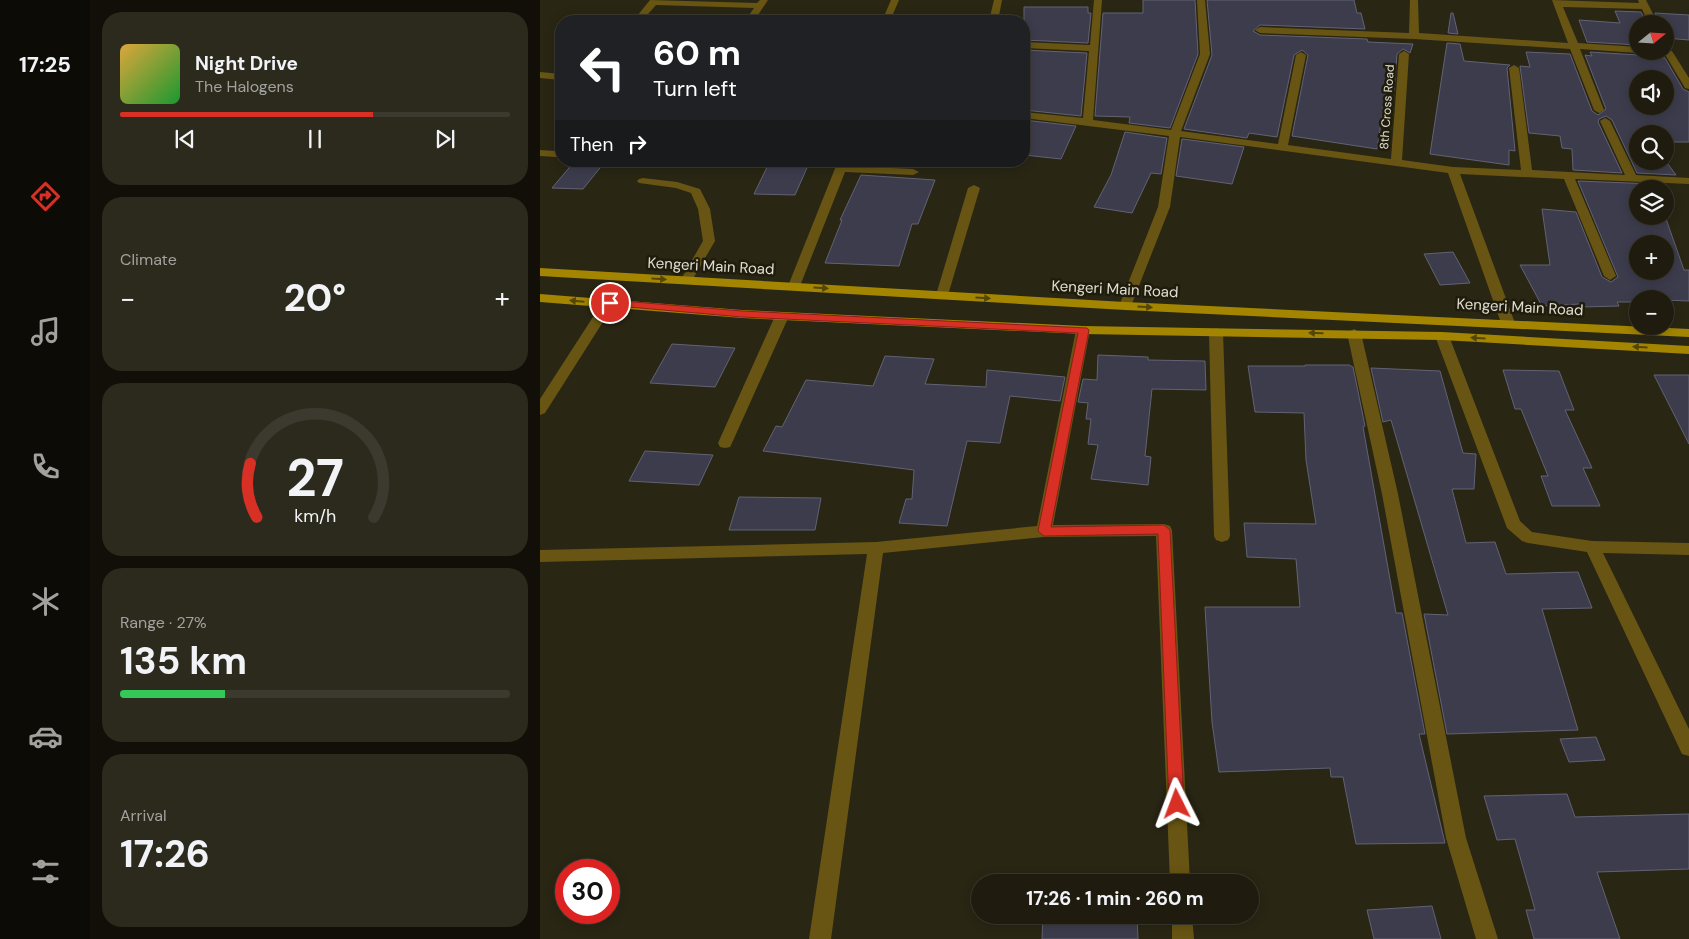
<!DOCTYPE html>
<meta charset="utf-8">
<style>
body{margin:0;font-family:"DM Sans",sans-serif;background:#2c291d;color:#f1f3f6;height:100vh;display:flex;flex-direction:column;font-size:19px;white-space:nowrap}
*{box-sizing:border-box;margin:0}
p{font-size:16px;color:#a1a19e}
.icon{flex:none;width:28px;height:28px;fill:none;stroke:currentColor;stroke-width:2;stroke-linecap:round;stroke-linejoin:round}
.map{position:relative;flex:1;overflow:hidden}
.sheet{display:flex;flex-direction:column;gap:12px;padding:12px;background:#110f08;width:450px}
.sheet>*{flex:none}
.banner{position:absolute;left:15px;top:15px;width:475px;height:152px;border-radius:20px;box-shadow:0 2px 12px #0003,0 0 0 1px #3c3a2f;background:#202124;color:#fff;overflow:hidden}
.needle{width:32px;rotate:72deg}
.controls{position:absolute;left:1089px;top:15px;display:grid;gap:10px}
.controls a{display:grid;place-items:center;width:45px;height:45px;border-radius:50%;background:#1f1c0f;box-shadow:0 2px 12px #0003,0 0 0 1px #3c3a2f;font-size:25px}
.speed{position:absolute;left:15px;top:859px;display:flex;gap:10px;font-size:25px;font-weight:700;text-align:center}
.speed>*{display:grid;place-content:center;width:65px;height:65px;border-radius:50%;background:#1f1c0f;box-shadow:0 2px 12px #0003,0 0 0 1px #3c3a2f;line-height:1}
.speed .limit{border:8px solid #d22;background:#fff;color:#111}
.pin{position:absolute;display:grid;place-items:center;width:42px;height:42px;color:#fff;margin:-21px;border:2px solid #fff;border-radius:50%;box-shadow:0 1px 5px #0007}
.me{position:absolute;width:55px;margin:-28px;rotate:357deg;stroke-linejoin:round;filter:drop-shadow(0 0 4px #0008)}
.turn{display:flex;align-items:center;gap:18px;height:105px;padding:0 15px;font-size:22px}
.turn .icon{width:65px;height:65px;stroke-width:2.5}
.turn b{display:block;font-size:35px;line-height:42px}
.then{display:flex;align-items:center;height:48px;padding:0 15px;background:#0003;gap:10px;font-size:19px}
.big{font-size:38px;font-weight:700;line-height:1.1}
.sheet .tile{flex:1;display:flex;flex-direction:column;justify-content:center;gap:8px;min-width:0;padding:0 18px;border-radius:20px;background:#2c291d}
.sheet .dial{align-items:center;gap:0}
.dial svg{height:130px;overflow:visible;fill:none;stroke:#3c3a2f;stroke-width:7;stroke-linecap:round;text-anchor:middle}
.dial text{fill:#f1f3f6;stroke:none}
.song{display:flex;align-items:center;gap:15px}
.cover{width:60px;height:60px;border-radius:8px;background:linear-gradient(135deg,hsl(40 70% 55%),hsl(130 70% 35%))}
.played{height:5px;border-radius:2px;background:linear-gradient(90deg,#d93025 65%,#3c3a2f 65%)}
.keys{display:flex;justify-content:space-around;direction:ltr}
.heat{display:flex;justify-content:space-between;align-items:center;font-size:28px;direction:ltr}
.charge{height:8px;border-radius:4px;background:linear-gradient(90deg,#34c759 27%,#3c3a2f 0)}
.trip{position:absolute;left:431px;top:874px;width:288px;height:50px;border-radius:25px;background:#1f1c0f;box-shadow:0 2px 12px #0003,0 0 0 1px #3c3a2f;font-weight:700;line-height:50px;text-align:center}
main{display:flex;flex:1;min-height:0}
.dock{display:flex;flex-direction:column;width:90px;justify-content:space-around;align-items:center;background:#0c0b06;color:#a1a19e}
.dock .icon{width:35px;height:35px}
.dock .current{color:#d93025}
.dock b{font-size:22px;color:#f1f3f6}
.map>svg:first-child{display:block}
.building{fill:#3c3c4d;stroke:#626275;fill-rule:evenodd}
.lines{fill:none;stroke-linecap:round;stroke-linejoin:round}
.minor{fill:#685513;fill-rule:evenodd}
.major{fill:#a38502;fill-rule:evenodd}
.oneway{fill:#544607}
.route{fill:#d93025;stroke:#8d1f18}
.labels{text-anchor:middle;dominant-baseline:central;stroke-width:5;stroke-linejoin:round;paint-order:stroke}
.far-street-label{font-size:12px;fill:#e0ded3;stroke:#201c0b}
.street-label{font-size:15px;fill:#e0ded3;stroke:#201c0b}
</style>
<main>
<nav class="dock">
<b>17:25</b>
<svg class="icon current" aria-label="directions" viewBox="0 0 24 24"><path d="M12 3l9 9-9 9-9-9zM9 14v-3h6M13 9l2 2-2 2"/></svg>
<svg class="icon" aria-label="music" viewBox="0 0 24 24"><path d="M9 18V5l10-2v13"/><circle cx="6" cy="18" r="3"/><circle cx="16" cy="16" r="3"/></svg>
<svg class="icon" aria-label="phone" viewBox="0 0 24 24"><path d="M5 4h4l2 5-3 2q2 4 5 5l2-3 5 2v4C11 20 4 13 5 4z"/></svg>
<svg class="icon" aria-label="climate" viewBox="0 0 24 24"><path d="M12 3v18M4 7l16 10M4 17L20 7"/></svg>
<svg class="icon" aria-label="car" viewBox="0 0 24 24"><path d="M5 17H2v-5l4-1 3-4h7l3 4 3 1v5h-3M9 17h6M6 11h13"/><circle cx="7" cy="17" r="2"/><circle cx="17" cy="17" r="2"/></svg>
<svg class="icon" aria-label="filters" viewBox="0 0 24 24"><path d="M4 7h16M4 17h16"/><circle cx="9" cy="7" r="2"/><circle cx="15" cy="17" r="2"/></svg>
</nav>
<section class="sheet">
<div class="tile">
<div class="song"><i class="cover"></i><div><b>Night Drive</b><p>The Halogens</p></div></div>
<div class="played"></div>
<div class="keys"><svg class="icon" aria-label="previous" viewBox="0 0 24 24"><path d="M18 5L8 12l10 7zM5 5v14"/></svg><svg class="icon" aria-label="pause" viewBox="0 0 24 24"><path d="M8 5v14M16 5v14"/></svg><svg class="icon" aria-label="next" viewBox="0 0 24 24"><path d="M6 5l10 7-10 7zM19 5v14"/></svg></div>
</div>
<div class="tile"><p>Climate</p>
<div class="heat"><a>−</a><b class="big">20°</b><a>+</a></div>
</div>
<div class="tile dial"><svg viewBox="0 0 100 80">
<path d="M14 69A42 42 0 1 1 86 69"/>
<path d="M14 69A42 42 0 0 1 10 36" stroke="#d93025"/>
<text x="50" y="56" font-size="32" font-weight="700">27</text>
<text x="50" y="72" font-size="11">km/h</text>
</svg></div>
<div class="tile"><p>Range · 27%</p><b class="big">135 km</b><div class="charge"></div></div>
<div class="tile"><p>Arrival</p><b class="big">17:26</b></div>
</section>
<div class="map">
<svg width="1149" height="939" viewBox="0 0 1149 939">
<rect width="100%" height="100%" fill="#292614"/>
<g class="building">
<path d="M603,0H655L658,54L630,128L589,123L590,117L555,116L563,13H603Z"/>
<path d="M667,0H814L817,13H821L825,29L720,25L713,31L720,35L827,39L828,42L873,44L870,53L863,49L857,54L854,91L846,90L837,149L752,136L768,55L762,50L754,55L737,137L709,133L707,138L644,129L672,55Z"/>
<path d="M484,7H548V13H551L548,43L484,40Z"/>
<path d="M1075,11L1101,12L1107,24H1098V45L1047,42L1039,20L1080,23Z"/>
<path d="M911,13H913L918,34L908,33Z"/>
<path d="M1115,13L1149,15V40L1125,38V24H1120Z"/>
<path d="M907,43L920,44L924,61L970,65L967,68L975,151L969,150V165L890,154Z"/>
<path d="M484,50L547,53L541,116L484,110Z"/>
<path d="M986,52L1030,54L1052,111L1058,115L1066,109L1045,55L1052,56L1050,52L1098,55L1104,52L1110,56L1125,58L1143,89L1149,92V142H1125V134H1098V161H1125V160L1136,175L1097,173L1072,120L1066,116L1059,119L1058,122L1082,173L1033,170L1032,149L1022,148L1020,136L989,133L980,66L990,67ZM1098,79H1125V106H1098Z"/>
<path d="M484,120L536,126L521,159L484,155Z"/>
<path d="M585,132L627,138L621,174L611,173L592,213L554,207L571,175Z"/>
<path d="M642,139L704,147L692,184L636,176Z"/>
<path d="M230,161H270L255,195L214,194Z"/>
<path d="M328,161H359L357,166L326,165Z"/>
<path d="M34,162L64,163L43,189L12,188Z"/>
<path d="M321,175L395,180L378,224H372L359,266L285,263L302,220H300Z"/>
<path d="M1038,181L1113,184L1115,189H1098V216H1125L1144,270H1149V301L1098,299V302H1077L1079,306L1042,307L1040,304L1002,306L980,265H1010L1002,209L1036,212L1062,277L1071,282L1078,277ZM1098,244H1125V271H1098Z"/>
<path d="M913,252L930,283L900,285L884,254Z"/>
<path d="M132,344L195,348L175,387L110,383Z"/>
<path d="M558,355L608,357V360L665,361L666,390L612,389L605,456L611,457L608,485L551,479L558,445L548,444L551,419H546L548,403L538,402L543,379L557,380Z"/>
<path d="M345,356L394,359L385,384L446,387L447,370L525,377L520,401L470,396L460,443L427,441L407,526L359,523L366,499H372L374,470L223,451L236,426L242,427L266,380L333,386Z"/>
<path d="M765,365H809L813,367L825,426L823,427L856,613H862L885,734H879L905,843L816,844L803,777H791L790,768L679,772L672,722L665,607H760L756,559L707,557L704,523L776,524L766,460L764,413L715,412L708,366H765Z"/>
<path d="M831,368L900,371L923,453L936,454L934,489H912L926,543L955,542L966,574L1038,572L1052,608L1002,609L1038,730L907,734L884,614L908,615L851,420L843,422Z"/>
<path d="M963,370L1019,371L1034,410H1025L1052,468H1043L1060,506H1012L1001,476H1008L981,409H975Z"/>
<path d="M1114,375H1149V444Z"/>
<path d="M105,451L173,455L159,485L89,481Z"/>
<path d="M199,497L281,498L275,530H189Z"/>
<path d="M1056,737L1065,760L1029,762L1020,739Z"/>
<path d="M1027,794L1035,817L1149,814V869L1057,872L1080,939H994L986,910H995L975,839L957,840L944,796Z"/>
<path d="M892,906L901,939H834L827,910Z"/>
<path d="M503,915H597L598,939H502Z"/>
</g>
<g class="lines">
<g class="minor">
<path d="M110,0L217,3L220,0H228L214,21H205L214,8L116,5L102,21H93Z"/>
<path d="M351,0H359L350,21H342Z"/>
<path d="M454,0H462L458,21H449Z"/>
<path d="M554,0H562L553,120L631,130L660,54L657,0H665L670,54L641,131L738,144L756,55L761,52L766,55L748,145L851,159L859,54L864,51L869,54L862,160L913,167L981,170L969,68L974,65L979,68L992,170L1085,175L1060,121L1065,118L1070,121L1096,175L1149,178V184L1035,179L1076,276L1070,280L1064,276L1024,179L920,174L975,323L968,327L961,323L908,173L640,137L630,207L591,306L590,309H580L579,306L618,207L629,136L484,118V112L543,118L549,51L484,48V42L550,45Z"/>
<path d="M870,0H878L879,33L1028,43L1012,0L1099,3L1098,0H1106L1118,24H1109L1102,9L1023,7L1038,43L1098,47V51H1102L1098,53L1040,49L1064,110L1059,113L1054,110L1030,49L874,39L720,33L715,30L720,27L869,33Z"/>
<path d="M1125,50L1132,51L1149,78V89L1145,88L1126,56L1110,54L1105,51H1125Z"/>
<path d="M0,72L21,74V80L0,78Z"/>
<path d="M0,150L16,151L21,154L16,157L0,156Z"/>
<path d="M298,161H309L308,166L373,169L379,172L373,175L305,172L260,286L254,290L250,289L248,286Z"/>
<path d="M103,178L137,182L160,189L170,209L175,241L150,284H142L140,281L163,241L158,209L151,193L136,188L99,183L97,181L99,179Z"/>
<path d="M434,185L440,188L408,295L402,299L397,298L396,295L428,188Z"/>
<path d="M69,299L75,303L5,413L0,415V399L64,300Z"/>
<path d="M242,312L249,316L192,443L190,447L185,448L180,447L178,443L235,316Z"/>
<path d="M543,326L550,330L513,525L624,524L630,526L632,530L650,882H630L616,536L504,537L343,553L291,939H269L327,554L0,562V550L336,542L497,526L536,330Z"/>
<path d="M676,328L683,332L690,536L688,540L682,542L676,540L674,536L669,332Z"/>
<path d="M814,329L821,333L858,494L926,838L958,939H936L906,838L842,494L807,333Z"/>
<path d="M902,332L909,336L980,521L992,532L1052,541L1149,543V555L1063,553L1149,729V756L1142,754L1047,552L988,543L982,541L967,528L895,336Z"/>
<path d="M632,915H652L654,939H632Z"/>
</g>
<g class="major">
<path d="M0,268L585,302L1149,329V337L585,310L0,276Z"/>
<path d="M0,294L202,310L543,326L902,332L1149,346V354L902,340L543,334L202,318L0,302Z"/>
</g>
</g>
<defs><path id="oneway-solid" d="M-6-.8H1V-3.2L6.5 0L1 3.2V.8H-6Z" transform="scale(1.25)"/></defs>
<g class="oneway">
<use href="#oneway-solid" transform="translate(119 279) rotate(3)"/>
<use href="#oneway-solid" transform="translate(281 288) rotate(3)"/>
<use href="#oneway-solid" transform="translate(443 298) rotate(3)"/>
<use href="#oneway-solid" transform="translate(37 301) rotate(-175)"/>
<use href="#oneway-solid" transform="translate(605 307) rotate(3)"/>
<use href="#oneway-solid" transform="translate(776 333) rotate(-179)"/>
<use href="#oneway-solid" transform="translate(938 338) rotate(-177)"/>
<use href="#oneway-solid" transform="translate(1100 347) rotate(-177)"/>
</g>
<path class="route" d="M70,300L202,311L547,328L549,330L511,527L624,525L630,530L644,804L642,809L637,811L631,809L629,804L618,534L504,536L498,531L538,333L202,317L66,305L65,303Z"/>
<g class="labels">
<g class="far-street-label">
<text transform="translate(847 107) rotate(-86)">8th Cross Road</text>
</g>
<g class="street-label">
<text transform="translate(171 266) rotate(3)">Kengeri Main Road</text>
<text transform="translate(575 289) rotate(3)">Kengeri Main Road</text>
<text transform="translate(980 307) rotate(3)">Kengeri Main Road</text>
</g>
</g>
</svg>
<div class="controls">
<a><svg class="needle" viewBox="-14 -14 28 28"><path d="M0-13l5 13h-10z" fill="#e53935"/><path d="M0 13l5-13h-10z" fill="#a1a19e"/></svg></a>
<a><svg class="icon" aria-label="sound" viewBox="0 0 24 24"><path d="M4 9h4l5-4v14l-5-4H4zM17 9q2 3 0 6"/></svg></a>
<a><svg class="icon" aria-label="search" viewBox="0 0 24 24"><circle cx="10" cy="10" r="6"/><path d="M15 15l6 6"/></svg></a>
<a><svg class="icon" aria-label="layers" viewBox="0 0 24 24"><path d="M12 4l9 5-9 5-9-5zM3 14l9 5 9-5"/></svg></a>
<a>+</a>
<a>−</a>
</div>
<div class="speed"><div class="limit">30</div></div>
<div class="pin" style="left:70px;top:303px;background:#d93025"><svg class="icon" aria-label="arrive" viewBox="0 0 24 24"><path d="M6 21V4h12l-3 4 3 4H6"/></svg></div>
<svg class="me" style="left:637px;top:804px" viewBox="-20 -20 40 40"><path d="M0-17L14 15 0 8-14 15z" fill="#d93025" stroke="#fff" stroke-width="4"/></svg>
<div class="trip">17:26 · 1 min · 260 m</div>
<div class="banner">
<div class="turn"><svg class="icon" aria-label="left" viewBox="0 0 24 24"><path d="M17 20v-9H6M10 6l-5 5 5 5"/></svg><div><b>60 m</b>Turn left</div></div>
<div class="then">Then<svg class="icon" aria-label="right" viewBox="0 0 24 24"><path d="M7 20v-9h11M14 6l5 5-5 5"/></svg></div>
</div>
</div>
</main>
